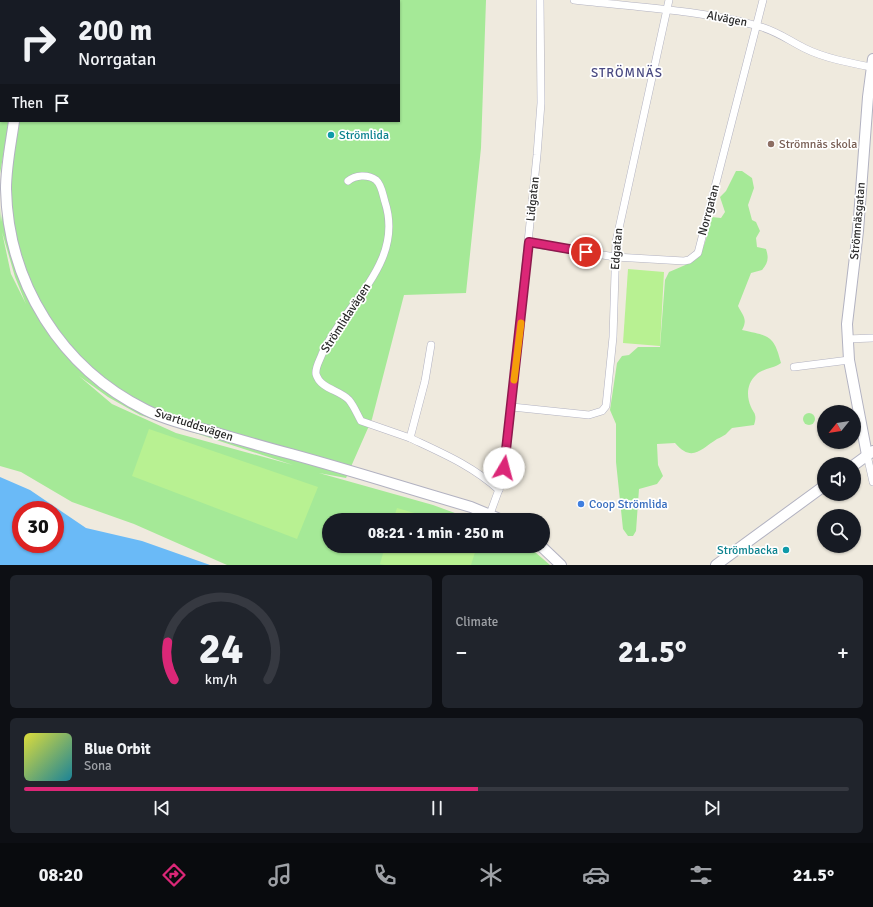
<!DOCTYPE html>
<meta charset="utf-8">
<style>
body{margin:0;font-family:Signika,sans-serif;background:#20242c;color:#f1f3f6;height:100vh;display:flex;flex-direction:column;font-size:15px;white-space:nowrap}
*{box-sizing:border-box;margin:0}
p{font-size:13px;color:#9ea1a6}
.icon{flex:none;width:22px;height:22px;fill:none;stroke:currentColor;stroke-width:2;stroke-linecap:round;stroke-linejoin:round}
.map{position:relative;height:565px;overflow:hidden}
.details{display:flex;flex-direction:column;gap:10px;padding:10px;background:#0d0f14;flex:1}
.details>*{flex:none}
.guide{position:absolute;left:0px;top:0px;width:400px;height:122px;box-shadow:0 1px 3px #0004;background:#171b24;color:#f1f3f6;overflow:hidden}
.needle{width:26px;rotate:240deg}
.buttons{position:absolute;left:817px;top:405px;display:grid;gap:8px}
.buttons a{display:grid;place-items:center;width:44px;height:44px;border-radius:50%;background:#171b24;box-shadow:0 1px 3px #0004;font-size:20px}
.speed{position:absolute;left:12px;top:501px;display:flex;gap:8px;font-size:20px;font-weight:700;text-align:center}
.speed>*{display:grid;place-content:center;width:52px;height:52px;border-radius:50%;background:#171b24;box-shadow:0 1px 3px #0004;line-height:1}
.speed .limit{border:6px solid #d22;background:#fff;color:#111}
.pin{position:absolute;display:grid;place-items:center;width:34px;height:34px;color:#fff;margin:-17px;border:2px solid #fff;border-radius:50%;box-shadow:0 1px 4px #0007}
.me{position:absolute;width:44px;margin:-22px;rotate:8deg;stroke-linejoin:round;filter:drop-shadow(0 0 3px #0008)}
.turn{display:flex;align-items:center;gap:14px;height:84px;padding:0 12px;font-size:18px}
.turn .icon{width:52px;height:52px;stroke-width:2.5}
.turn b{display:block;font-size:28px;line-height:34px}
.then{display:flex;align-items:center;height:38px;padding:0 12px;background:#0003;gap:8px;font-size:15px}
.big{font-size:30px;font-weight:800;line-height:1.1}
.details .tile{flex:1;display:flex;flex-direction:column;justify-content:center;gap:6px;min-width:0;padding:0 14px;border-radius:6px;background:#20242c}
.details .dial{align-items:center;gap:0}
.dial svg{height:104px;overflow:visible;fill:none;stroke:#363941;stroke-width:7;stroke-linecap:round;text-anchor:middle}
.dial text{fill:#f1f3f6;stroke:none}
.song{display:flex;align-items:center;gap:12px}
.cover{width:48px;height:48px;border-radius:6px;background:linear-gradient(135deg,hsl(60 70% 55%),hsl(190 70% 35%))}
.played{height:4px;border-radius:2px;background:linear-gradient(90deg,#db2777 55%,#363941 55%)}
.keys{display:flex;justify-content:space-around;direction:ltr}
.heat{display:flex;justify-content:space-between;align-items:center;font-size:22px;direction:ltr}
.details .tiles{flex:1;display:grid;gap:10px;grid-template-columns:1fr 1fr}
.tile:last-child{grid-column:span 2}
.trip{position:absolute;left:322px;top:513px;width:228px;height:40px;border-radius:20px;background:#171b24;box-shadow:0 1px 3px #0004;font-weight:800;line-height:40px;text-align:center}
.tabs{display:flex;height:64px;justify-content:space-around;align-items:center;background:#090b0e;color:#9ea1a6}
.tabs .icon{width:28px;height:28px}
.tabs .active{color:#db2777}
.tabs b{font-size:18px;color:#f1f3f6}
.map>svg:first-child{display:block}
.green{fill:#a5e997;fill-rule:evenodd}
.pitch{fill:#b8f192}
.water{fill:#6abaf7;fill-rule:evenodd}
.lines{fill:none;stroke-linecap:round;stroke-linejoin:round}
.street-casing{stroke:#b2b2c1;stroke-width:8}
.secondary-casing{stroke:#b2b2c1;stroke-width:12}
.street{stroke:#fff;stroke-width:7}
.secondary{stroke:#fff;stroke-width:10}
.route-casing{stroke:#8e194d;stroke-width:10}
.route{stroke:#db2777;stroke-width:7}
.slow{stroke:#f59e0b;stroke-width:7}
.culture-dot{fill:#0f9aa8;stroke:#fff;stroke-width:1.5}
.education-dot{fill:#8d6e63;stroke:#fff;stroke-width:1.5}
.shop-dot{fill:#3f7fe0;stroke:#fff;stroke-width:1.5}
.labels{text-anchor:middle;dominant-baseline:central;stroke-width:3.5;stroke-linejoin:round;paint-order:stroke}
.street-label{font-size:12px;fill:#2c2c2c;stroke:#fff}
.culture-label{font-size:12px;fill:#0d838f;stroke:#fff;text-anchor:start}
.education-label{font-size:12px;fill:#785e54;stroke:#fff;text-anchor:start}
.shop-label{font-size:12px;fill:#366cbe;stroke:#fff;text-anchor:start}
.neighbourhood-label{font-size:13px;letter-spacing:1px;fill:#494981;stroke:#fff}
</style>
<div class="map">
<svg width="873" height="565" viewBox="0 0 873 565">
<rect width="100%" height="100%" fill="#efeade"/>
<g class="green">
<path d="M35,0H486L481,148L466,293L404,295L372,419L346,478L319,473L433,505L474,520H329V546H528L550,565H227L134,524L72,502L21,472L0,466V208L1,222C5,189 11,155 14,121H399V1ZM2,232L15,277L26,304L11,274ZM79,376L108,397L140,415L293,465L176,433L112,404Z"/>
<path d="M0,119L1,121H9L0,174Z"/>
<path d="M736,171H742L752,178L754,188L748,205L752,220L756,222L760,231L756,238L757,247L766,249C769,258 768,263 762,270L751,273L738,306C743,316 748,319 742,330C769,336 774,335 781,363C773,369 763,368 756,375C747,383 746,396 751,407C752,410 755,413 755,415C756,418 755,422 754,425L732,428C725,435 726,435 717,439C701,449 692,463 675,443L657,444L658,465L663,476L657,484L639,489L636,531L633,536H628L623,529L616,462V424L610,410L617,363L622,356L629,355L638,347H660L665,280L669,272C705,258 702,253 712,217L721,218L725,212L720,197L726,191Z"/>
<circle cx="809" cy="419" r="6"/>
</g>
<g class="pitch">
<path d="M628,269L664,272L660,346L623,343Z"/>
<path d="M149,429L318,487L297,539L132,476Z"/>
<path d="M397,508L439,520H393Z"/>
<path d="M385,546H477L471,565H385L380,564Z"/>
</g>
<path class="water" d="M0,477L30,490L86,528L142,541L210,565H0ZM21,510H55V544H21Z"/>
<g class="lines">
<g class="street-casing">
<g id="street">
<path d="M20,0L24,1"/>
<path d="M574,0C634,7 700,10 758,26C777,31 788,40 804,48C824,58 850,63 871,67"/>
<path d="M35,1V0"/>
<path d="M348,181C355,175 368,174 376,180C382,185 383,196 385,202C405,264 344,304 322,354C320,360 315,367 316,374C320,389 340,390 349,400C354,406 357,414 361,421L410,438"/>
<path d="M529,243L615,257L684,261L689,260L698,253L763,0"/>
<path d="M847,339L873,338"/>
<path d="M431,345L425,381L410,438C442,453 473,466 499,490"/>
<path d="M794,367L849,360"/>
<path d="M512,407L589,415L602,411L606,406L613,337L616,242L669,0"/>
<path d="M867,455L873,482"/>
<path d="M490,514L502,481L506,456L537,155L541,103L540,0"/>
</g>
</g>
<g class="secondary-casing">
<g id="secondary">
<path d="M14,121C11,143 6,166 6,189C8,283 61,368 146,410C166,420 188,425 210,431C237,439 264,447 291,454C339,467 387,482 434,496L471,507L502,520"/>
<path d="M867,455L849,360L847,324L858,231L868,97L873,59"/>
<path d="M854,465L873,451"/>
<path d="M541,546L561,565"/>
<path d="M716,565L824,486"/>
</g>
</g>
<use href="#street" class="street"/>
<use href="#secondary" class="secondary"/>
</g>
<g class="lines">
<g class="route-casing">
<path id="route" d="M504,468L529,242L586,252"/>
</g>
<use href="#route" class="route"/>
<path class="slow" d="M514,380L521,323"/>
</g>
<g class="culture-dot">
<circle cx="331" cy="135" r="4"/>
<circle cx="786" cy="550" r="4"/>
</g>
<circle class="education-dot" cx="771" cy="144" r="4"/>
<circle class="shop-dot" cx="581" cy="504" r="4"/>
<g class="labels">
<g class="street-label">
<text transform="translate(727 19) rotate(11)">Alvägen</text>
<text transform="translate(533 199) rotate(-84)">Lidgatan</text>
<text transform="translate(709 210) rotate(-75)">Norrgatan</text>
<text transform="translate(858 221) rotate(-85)">Strömnäsgatan</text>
<text transform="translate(617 249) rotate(-85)">Edgatan</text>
<text transform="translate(346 318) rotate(-57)">Strömlidavägen</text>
<text transform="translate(194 425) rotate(18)">Svartuddsvägen</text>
</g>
<g class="culture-label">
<text x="339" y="135">Strömlida</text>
<text x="778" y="550" text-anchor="end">Strömbacka</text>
</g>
<g class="education-label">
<text x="779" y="144">Strömnäs skola</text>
</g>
<g class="shop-label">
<text x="589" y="504">Coop Strömlida</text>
</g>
<g class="neighbourhood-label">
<text x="627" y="73">STRÖMNÄS</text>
</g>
</g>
</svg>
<div class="buttons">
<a><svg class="needle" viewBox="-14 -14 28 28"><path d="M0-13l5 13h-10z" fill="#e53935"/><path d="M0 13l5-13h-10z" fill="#9ea1a6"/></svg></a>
<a><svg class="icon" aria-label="sound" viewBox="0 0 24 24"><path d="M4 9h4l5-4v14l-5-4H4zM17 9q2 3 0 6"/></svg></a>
<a><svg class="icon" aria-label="search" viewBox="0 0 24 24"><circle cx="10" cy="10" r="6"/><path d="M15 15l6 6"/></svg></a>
</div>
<div class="speed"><div class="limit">30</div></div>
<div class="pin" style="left:586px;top:252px;background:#d93025"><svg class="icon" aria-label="arrive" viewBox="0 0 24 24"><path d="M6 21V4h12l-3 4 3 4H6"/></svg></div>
<svg class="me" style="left:504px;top:468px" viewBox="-20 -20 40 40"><circle r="19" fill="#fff"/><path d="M0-13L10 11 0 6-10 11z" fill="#db2777"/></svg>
<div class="trip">08:21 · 1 min · 250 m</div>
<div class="guide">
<div class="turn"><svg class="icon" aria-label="right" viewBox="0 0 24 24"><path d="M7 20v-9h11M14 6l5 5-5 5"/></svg><div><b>200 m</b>Norrgatan</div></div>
<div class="then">Then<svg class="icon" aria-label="arrive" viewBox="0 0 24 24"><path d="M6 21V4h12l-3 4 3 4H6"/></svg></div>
</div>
</div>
<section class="details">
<div class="tiles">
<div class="tile dial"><svg viewBox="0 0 100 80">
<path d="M14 69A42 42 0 1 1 86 69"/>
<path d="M14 69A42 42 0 0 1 9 40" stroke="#db2777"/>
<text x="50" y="56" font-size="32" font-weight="700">24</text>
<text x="50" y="72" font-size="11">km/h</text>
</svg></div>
<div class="tile"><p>Climate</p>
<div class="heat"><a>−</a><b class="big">21.5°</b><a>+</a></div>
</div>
<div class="tile">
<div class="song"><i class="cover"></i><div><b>Blue Orbit</b><p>Sona</p></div></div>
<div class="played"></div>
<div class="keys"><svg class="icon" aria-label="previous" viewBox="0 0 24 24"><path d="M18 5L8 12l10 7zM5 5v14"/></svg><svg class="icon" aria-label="pause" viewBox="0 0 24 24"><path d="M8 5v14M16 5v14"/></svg><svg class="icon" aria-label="next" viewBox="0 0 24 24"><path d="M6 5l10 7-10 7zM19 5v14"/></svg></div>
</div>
</div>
</section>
<nav class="tabs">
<b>08:20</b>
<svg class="icon active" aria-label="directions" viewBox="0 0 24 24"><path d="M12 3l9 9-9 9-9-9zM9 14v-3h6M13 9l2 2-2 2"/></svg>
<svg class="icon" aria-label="music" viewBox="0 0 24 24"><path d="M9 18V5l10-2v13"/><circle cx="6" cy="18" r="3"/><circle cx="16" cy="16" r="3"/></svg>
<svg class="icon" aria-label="phone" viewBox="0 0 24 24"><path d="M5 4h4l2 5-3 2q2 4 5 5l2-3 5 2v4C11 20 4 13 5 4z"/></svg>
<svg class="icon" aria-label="climate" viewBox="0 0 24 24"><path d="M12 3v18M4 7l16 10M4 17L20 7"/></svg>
<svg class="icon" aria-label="car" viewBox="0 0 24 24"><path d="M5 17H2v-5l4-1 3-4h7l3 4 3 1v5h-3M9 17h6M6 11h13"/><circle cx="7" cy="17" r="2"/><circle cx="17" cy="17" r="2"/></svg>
<svg class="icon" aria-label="filters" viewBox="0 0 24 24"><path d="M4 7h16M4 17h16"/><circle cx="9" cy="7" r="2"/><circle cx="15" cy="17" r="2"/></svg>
<b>21.5°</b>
</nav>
